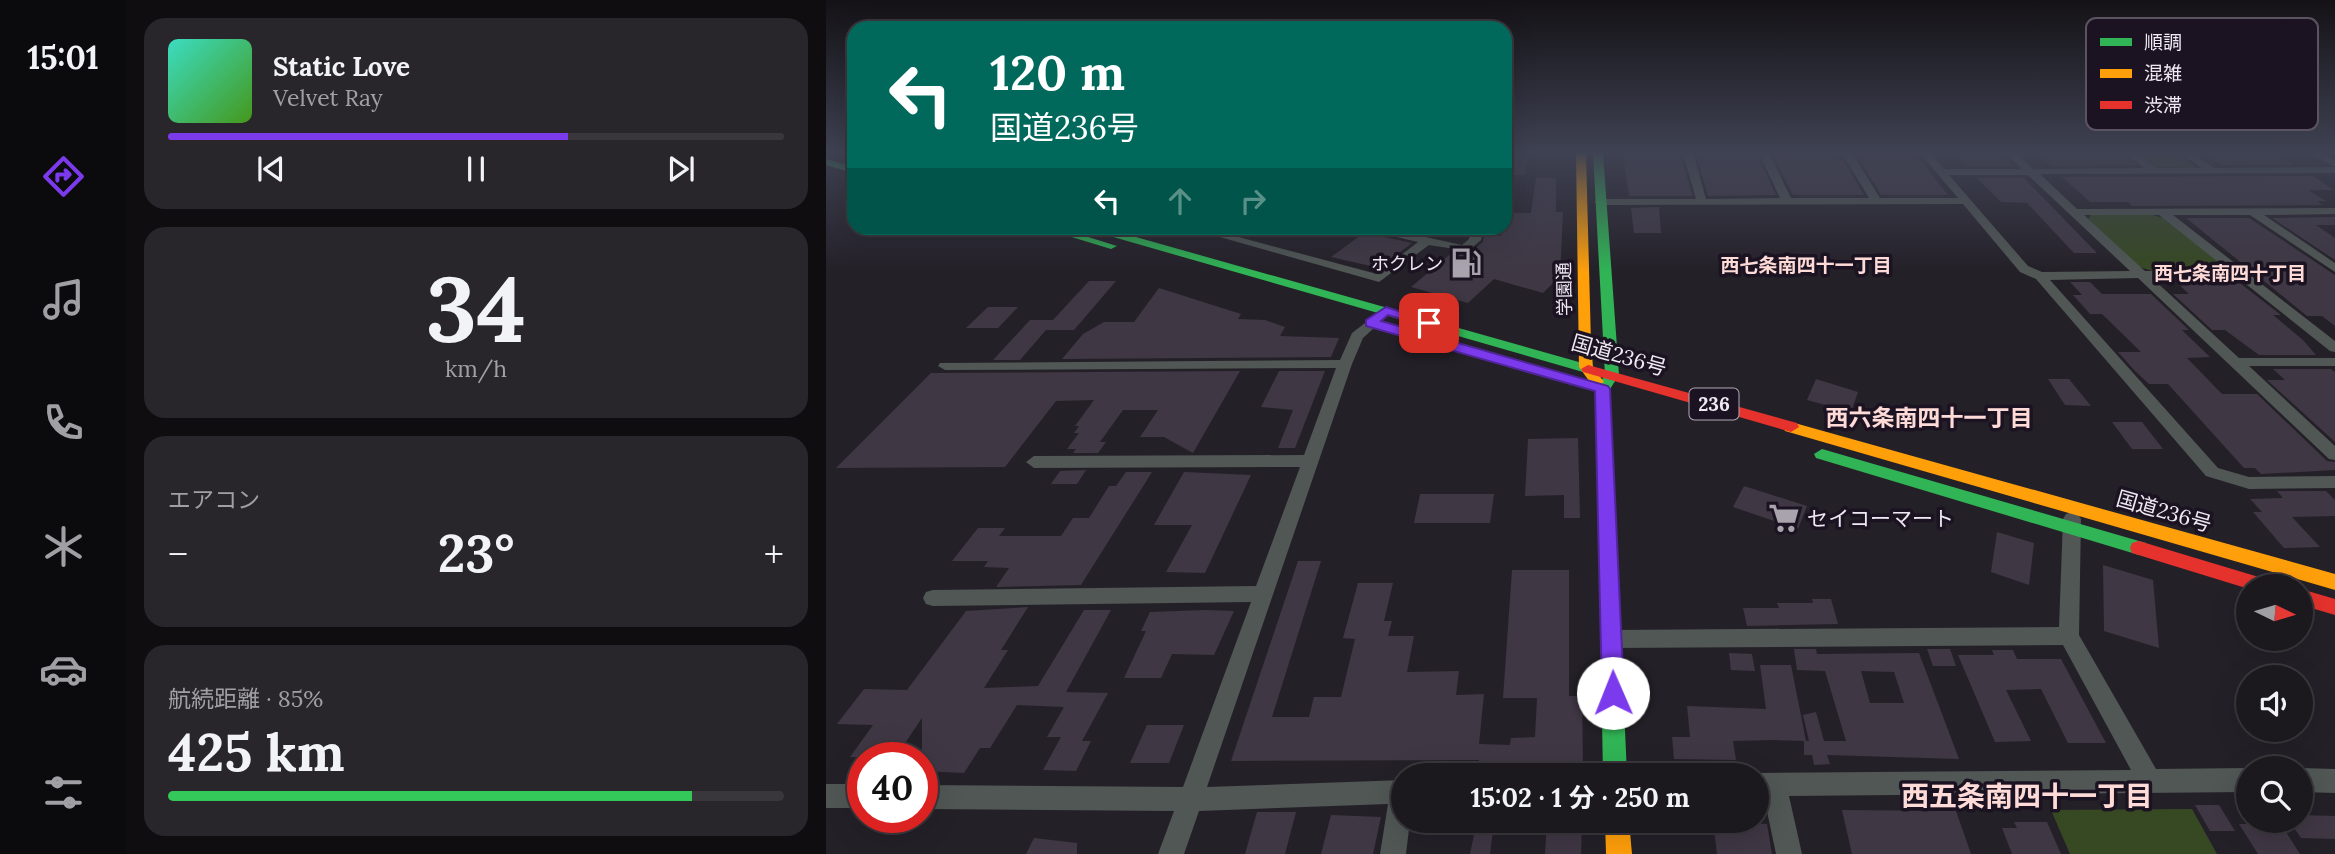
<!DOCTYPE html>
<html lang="ja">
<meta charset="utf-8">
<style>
body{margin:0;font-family:Lora,"Noto Sans JP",serif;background:#28252b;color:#f1f3f6;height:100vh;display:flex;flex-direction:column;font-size:26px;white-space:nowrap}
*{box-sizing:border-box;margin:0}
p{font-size:23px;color:#a0a0a4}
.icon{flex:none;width:38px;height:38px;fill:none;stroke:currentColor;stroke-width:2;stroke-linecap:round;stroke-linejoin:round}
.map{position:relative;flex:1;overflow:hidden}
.panel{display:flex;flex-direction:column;gap:18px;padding:18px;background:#0f0d10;width:700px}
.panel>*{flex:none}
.guide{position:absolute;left:21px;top:21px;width:665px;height:214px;border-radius:21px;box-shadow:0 7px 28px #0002,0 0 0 2px #39373c;background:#00695c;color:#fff;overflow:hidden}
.needle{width:46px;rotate:95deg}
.controls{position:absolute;left:1410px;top:574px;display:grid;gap:14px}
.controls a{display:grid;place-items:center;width:77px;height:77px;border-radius:50%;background:#1b181e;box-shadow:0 7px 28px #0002,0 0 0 2px #39373c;font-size:35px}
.speed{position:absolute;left:21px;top:742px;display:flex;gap:14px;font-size:35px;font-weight:700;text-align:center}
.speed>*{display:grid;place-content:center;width:91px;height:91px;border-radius:50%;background:#1b181e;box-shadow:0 7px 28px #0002,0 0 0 2px #39373c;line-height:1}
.speed .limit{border:10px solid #d22;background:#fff;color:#111}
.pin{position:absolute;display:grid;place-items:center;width:60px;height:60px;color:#fff;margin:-30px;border-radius:14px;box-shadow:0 4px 10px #0006}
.me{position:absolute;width:77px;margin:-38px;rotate:359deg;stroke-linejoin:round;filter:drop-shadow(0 0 5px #0008)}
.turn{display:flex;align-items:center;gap:24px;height:147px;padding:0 28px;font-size:32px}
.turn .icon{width:91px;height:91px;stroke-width:2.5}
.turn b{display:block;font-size:49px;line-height:60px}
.lanes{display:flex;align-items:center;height:66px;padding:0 28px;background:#0003;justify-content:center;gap:35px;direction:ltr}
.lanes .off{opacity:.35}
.big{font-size:52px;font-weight:700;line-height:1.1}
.panel .tile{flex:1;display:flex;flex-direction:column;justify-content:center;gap:10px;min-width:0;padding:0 24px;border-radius:21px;background:#28252b}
.panel .dial{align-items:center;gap:0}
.dial b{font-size:91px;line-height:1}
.song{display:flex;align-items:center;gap:21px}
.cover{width:84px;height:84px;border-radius:10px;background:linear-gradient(135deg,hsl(170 70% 55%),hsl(100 70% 35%))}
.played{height:7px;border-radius:4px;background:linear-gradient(90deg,#7c3aed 65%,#39373c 65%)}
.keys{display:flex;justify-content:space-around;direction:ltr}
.heat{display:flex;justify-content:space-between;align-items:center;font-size:38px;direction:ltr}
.charge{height:10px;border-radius:5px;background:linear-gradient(90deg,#34c759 85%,#39373c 0)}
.trip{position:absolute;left:565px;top:763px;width:378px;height:70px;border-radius:35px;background:#1b181e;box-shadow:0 7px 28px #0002,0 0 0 2px #39373c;font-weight:700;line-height:70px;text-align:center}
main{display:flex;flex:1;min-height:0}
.tabs{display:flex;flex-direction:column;width:126px;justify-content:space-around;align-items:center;background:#0b0a0c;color:#a0a0a4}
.tabs .icon{width:49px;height:49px}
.tabs .current{color:#7c3aed}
.tabs b{font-size:32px;color:#f1f3f6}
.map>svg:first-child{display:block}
.green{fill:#364923}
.building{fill:#3f3744;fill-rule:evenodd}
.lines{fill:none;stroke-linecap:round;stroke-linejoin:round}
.street{fill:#505754;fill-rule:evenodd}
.fast{fill:#30b455;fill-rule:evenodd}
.slow{fill:#ff9f0a;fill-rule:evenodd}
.jam{fill:#e5322d;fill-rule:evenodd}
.route{fill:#7c3aed;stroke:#51269a;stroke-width:2}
.labels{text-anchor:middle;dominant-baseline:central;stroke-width:7;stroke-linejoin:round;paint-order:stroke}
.far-poi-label{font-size:18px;fill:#efe9f4;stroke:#1c1322;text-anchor:end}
.far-street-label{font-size:18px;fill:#efe9f4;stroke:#1c1322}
.far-neighbourhood-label{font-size:19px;font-weight:bold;fill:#fedbd7;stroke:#1c1322}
.shield{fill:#1c1322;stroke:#b0a9b5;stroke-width:2}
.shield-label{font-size:19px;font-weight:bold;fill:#efe9f4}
.street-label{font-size:21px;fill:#efe9f4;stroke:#1c1322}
.poi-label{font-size:21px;fill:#efe9f4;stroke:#1c1322;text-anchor:start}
.neighbourhood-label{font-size:23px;font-weight:bold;fill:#fedbd7;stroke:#1c1322}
.near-neighbourhood-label{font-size:28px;font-weight:bold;fill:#fedbd7;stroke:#1c1322}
.key{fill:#1c1322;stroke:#5b5361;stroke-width:2}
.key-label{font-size:19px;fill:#efe9f4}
</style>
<main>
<nav class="tabs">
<b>15:01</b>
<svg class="icon current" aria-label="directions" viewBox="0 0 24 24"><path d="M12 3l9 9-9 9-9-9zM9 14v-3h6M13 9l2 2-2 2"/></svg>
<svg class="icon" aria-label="music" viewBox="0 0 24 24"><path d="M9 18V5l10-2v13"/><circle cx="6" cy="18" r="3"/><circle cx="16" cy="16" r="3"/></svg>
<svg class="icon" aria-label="phone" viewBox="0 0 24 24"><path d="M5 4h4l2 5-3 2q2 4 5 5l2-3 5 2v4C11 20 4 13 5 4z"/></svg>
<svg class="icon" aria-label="climate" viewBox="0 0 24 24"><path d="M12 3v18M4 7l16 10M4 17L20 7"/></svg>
<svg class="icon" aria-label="car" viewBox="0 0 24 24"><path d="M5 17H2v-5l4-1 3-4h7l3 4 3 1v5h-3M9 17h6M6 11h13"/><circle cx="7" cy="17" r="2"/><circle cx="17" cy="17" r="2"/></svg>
<svg class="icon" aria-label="filters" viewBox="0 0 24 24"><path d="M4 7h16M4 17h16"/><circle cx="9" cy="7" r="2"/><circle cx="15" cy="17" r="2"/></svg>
</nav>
<section class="panel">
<div class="tile">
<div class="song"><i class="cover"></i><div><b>Static Love</b><p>Velvet Ray</p></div></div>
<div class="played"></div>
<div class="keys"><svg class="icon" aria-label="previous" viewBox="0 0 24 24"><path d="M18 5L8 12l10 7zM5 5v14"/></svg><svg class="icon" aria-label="pause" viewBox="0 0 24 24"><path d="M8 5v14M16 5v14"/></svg><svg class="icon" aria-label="next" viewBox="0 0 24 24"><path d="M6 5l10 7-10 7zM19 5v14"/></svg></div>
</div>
<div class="tile dial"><b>34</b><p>km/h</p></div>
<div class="tile"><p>エアコン</p>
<div class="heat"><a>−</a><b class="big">23°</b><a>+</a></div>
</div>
<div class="tile"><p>航続距離 · 85%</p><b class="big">425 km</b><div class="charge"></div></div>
</section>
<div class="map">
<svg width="1509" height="854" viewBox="0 0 1509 854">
<rect width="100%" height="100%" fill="#242028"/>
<g class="green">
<path d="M1309,153H1351L1370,168L1328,167Z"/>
<path d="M1323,214L1337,218L1397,265L1396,270L1327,271L1313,267L1262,219L1265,215Z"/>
<path d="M1366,809L1391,854H1244L1225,810Z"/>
</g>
<g class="building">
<path d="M1129,153H1174L1187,166H1141Z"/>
<path d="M1211,153H1297L1311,165L1225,166Z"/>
<path d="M1398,153H1446L1467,165H1395L1379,154L1401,155Z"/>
<path d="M679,154H702L699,175H679Z"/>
<path d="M797,154H854L867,196H803Z"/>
<path d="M870,154H931L950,195L882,196Z"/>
<path d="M946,154L1010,155L1012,159L1016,158L1038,195H967Z"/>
<path d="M1030,154H1089L1122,195H1055Z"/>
<path d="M1487,176L1508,190H1482L1500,201H1491L1497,205L1306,206L1302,202H1264L1236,177Z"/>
<path d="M710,178H730V212H737L734,276L717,293L668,279L642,303L585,287L628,251L644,253L657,242L658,236H675L676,228H679V213H705Z"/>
<path d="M1151,178H1198L1271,253H1248L1201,203L1175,202Z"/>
<path d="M833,207L835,233H808L805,208Z"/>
<path d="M1509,217V225H1490L1509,238V260L1446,218Z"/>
<path d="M1360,218H1423L1509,275V326L1496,316H1481Z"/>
<path d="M539,232L540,233L586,243L553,268L505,257Z"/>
<path d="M1401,280H1410L1455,315H1447L1477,340L1490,355H1433L1399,330H1386L1347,294H1363L1350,282H1404Z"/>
<path d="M263,281H290L248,330H220L194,360H167L204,320H227Z"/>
<path d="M1244,282H1264L1276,294H1325L1363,330H1356L1384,357L1361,358L1396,394H1431L1501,461L1509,462V470L1435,474L1429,468H1418L1342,384H1323L1309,371L1292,352H1315L1276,314H1264L1247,295H1256Z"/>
<path d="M333,288L415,314L412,319L439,320L459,327L454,336L513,338L505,357L236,359L257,334L278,322H308Z"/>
<path d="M162,307H192L172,328H140Z"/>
<path d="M1447,369H1505L1509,372V442L1441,380H1459Z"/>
<path d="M414,371L367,453L338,437H314L332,410H297L274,442H280L272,453H247L250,449H241L253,433H248L253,426H249L268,400L230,401L179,467L10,468L105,373Z"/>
<path d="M453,371H499L469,448H452L467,410L435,407Z"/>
<path d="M990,379L1032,392L1025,412L981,400Z"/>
<path d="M1222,379H1243L1265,406L1239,405Z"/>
<path d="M1286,422H1316L1337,449H1306Z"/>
<path d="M752,438L754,518H738V495L699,496L702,439Z"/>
<path d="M260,470L251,484H225L234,471Z"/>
<path d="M300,472H326L255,585L170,587L183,568L158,567L162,561H126L152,528H179L173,536H235L247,518H263L283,486H290Z"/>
<path d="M358,472L425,475L379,573L340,572L366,525H328Z"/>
<path d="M918,486L981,506L972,529L907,507Z"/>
<path d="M1451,491H1500L1509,500V516L1466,517L1494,547L1458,548L1427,512H1436L1424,499L1457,498Z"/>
<path d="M594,494H668L664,523H588Z"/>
<path d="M1171,532L1208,543L1203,585L1165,572Z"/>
<path d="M472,561H495L446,717H483L488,697H515L529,639L517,638L532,583H567L558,621H566L562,636H588L581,672L633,671L630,695L658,694L653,744L684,745L685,738L709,737L711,698H677L686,570H743V696H756L757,765L652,766L653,760L405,761Z"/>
<path d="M1277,565L1327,580L1333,648L1278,631Z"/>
<path d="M986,599H1005L1012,624L921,626L917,608H953L951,603H987Z"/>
<path d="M202,607L175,650H182L158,688L212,686L258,610H285L240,692L282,693L256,741H265L250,771L217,770L235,737H221L238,707L191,705L164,748H154L138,773L96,771V718L69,758L24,757L47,725L11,724L38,689L81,690L140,611Z"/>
<path d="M379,610L408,611L388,655L346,654L335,678H298L320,631H315L324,612Z"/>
<path d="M968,649H990L991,654L1093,653L1133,759L1001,755L1004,764L988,765L986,755H978V741L946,740L907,741L910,760L848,759L846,737H864L861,706L940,709L934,665H965L980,741H983L977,715L990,712L998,741H1020L999,671L971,670ZM1035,671L1068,672L1078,703H1044Z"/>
<path d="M1101,649H1124L1130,666H1107Z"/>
<path d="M1166,650H1187L1191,659H1235L1280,743H1242L1215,689L1180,690L1205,741L1169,742L1132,655H1168Z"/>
<path d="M903,653L926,654L929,671L905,670Z"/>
<path d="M321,725H358L343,763H304Z"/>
<path d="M1369,805H1393L1409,831H1384Z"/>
<path d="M1016,810L1130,811L1145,854H1026Z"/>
<path d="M431,812H470L459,854H419Z"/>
<path d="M505,815L555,817L547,854H495Z"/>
<path d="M1475,815L1509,816V839L1475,838L1463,821H1475Z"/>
<path d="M651,821H668L664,854H644Z"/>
<path d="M721,821H756L755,854H719Z"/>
<path d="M887,821L941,824L946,854H891Z"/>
<path d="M1188,822H1221L1235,854H1186L1176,828H1191Z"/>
<path d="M1413,824H1455L1474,854H1432Z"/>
<path d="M208,838L251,843V854H200Z"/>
</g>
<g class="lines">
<g class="street">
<path d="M857,153H867L880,199L954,198L933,153H943L965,198H1043L1016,153H1026L1054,198H1132L1094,153H1104L1118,169H1196L1180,153H1190L1207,169L1318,168L1299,153H1310L1330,168H1375L1355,153H1366L1388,168L1509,167V173L1214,174L1251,209L1509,208V214L1438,215L1509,263V272L1424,215H1347L1509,341V352L1504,351L1411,277L1326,278L1413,358H1509V366H1423L1509,446V460L1503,459L1312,278L1224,280L1392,468L1423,477L1509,476V488L1423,489L1380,476L1210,279L1194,272L1137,204L773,205L768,202L773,199H870ZM1123,175H1202L1304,271L1216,272L1202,266ZM1258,215H1333L1402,270L1319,271Z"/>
<path d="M1484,153H1496L1509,160V167Z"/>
<path d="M362,228H379L551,274L592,242L541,230L540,228H558L636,245L643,239L646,228H657L655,240L642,251L603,245L553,282Z"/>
<path d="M560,307L567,311L537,338L526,364L381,787L578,780V821H584L580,854H554L562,804L373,811L358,854H332L348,811L96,809V785L357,787L425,602L107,606L100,604L97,598L100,592L107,590L430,586L474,467L208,468L200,462L208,456L478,455L510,368L119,370L112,366L114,363L514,360L526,333Z"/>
<path d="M1246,512L1252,514L1255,519L1253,635L1330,769L1423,768V792L963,796L976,854H950L938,797H931V775H926L931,773L1305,770L1237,645L786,648L779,645L776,639L779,633L786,630L1233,627L1237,519L1240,514Z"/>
<path d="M1475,768L1509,769V793L1475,792Z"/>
<rect x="0" y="784" width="37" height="24"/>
</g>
<g class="fast">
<path d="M767,153H777L793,375L784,389L801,775H777L770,389L779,375Z"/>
<path d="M0,159L28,167V173L0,165Z"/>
<path d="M216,228H233L291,246L285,249Z"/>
<path d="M262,228H278L767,366L769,369L762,373L757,372L263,230Z"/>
<path d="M996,449L1313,541L1320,543L1322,548L1320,553L1313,555L990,458L988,454Z"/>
</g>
<g class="slow">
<path d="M750,153H760L765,344L767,367L778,382L771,386L766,385L753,367Z"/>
<path d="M965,422L1509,574V590L959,431L957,427Z"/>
<path d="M779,821H803L806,854H780Z"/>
</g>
<g class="jam">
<path d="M762,365L971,423L973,427L965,432L757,372L755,369Z"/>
<path d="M1313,541L1446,581L1449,586H1423V589L1306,553L1304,548L1306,543Z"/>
<path d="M1475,589L1509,599V615L1475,605Z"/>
</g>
</g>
<linearGradient id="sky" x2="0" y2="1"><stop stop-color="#141216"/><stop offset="0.56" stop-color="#3f4253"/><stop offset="1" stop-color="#3f4253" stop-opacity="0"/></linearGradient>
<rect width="1509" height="272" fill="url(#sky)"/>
<path class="route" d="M560,307L610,323L603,327L562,315L555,321L782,386L784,389L798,693L795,700L787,703L779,700L776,693L769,391L540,326V320Z"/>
<defs>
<g id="fuel-bare" transform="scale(2.415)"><path d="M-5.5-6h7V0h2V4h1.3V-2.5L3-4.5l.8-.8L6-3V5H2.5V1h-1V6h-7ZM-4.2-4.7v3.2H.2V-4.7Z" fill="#a8a3ad" stroke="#1c1322" stroke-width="2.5" paint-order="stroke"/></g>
<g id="supermarket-bare" transform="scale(2.415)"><path d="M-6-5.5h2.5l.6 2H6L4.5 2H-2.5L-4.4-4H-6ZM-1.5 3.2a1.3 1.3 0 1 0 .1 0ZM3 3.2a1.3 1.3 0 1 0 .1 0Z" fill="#a8a3ad" stroke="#1c1322" stroke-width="2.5" paint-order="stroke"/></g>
</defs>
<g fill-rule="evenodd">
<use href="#fuel-bare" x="640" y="263"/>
<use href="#supermarket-bare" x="958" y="518"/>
</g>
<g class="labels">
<g class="far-poi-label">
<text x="617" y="263">ホクレン</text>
</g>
<g class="far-street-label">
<text transform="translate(738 289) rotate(-91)">学園通</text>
</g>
<g class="far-neighbourhood-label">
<text x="980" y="265">西七条南四十一丁目</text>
<text x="1404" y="273">西七条南四十丁目</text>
</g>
<rect class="shield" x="863.5" y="388.5" width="49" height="31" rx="5"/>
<g class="shield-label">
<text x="888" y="404">236</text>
</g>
<g class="street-label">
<text transform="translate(793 355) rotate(16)">国道236号</text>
<text transform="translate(1338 511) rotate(16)">国道236号</text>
</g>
<g class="poi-label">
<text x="981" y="518">セイコーマート</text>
</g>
<g class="neighbourhood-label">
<text x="1103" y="417">西六条南四十一丁目</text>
</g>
<g class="near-neighbourhood-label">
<text x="1201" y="796">西五条南四十一丁目</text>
</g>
</g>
<rect x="1260" y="18" width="232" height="112" rx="10" class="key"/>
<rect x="1274" y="38" width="32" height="8" fill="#30b455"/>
<rect x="1274" y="69" width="32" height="9" fill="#ff9f0a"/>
<rect x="1274" y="101" width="32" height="8" fill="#e5322d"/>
<g class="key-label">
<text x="1318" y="49">順調</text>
<text x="1318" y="80">混雑</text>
<text x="1318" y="112">渋滞</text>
</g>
</svg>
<div class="controls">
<a><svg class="needle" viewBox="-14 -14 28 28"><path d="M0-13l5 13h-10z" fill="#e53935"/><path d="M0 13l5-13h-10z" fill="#a0a0a4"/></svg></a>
<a><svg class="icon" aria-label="sound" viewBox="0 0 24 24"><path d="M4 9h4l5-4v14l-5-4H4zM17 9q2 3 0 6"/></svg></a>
<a><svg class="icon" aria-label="search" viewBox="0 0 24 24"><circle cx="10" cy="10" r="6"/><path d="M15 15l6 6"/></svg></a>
</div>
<div class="speed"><div class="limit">40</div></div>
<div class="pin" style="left:603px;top:323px;background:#d93025"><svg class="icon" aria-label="arrive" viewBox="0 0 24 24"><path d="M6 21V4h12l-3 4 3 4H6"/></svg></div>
<svg class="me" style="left:787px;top:693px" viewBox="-20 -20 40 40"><circle r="19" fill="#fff"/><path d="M0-13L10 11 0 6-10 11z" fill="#7c3aed"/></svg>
<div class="trip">15:02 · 1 分 · 250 m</div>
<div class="guide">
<div class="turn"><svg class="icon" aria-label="left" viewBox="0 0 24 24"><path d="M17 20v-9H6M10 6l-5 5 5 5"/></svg><div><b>120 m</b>国道236号</div></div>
<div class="lanes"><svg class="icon" aria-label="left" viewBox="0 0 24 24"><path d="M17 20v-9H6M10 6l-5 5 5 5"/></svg><svg class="icon off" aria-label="ahead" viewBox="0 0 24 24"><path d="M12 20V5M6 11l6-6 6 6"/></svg><svg class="icon off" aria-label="right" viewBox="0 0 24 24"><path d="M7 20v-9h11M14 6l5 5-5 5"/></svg></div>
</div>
</div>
</main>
